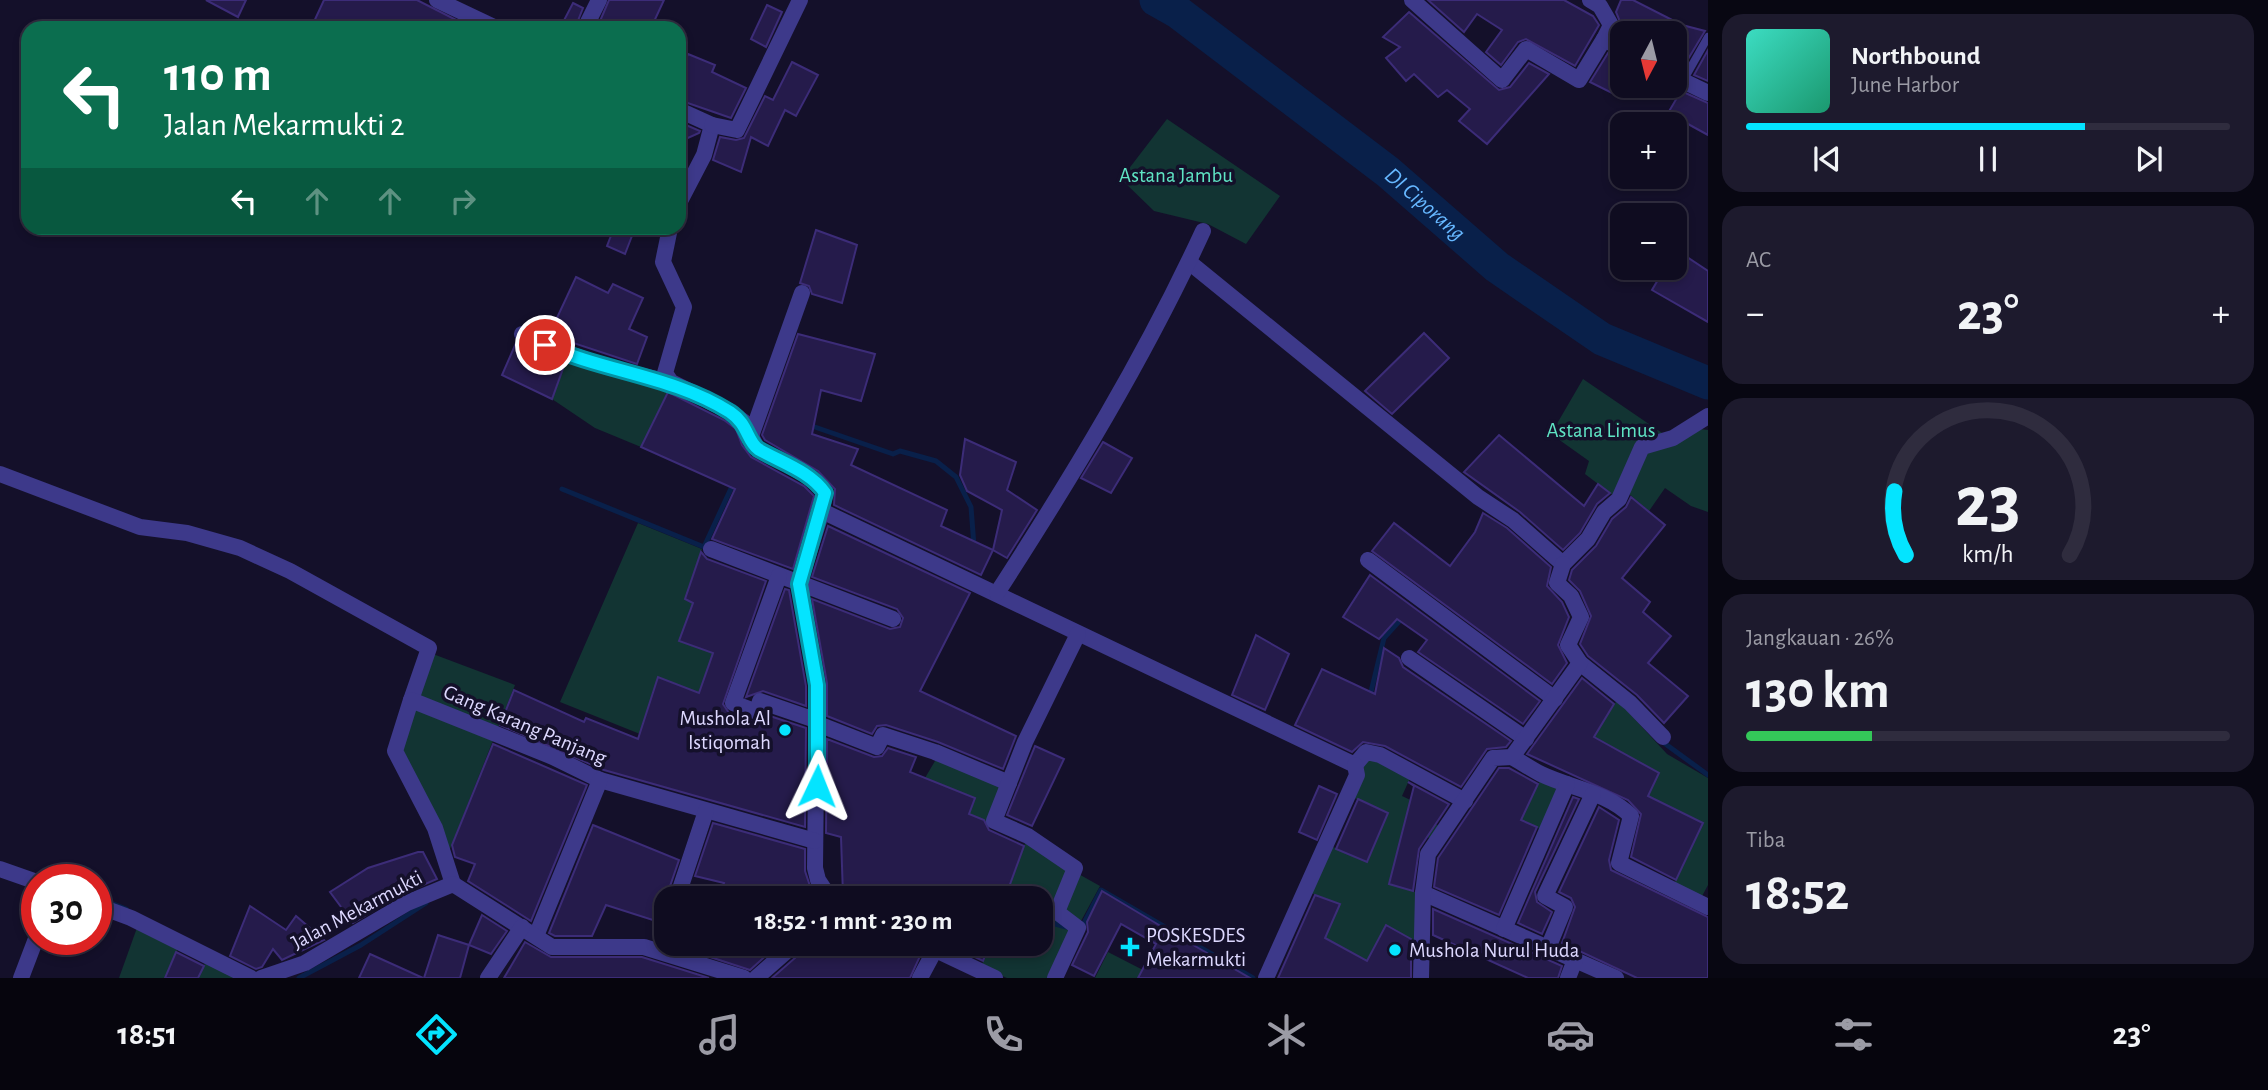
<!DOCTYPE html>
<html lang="id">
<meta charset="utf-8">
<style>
body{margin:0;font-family:"Alegreya Sans",sans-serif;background:#1d1a2d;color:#f1f3f6;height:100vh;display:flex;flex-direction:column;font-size:26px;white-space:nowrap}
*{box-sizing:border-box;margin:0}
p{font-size:23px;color:#9b9ba5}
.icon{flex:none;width:38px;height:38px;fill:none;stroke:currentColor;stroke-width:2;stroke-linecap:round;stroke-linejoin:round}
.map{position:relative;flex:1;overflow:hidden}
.panel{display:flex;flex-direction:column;gap:14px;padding:14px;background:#080712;width:560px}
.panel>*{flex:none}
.hud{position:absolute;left:21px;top:21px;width:665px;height:214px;border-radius:21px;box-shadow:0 4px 10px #0003,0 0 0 2px #2f2c3e;background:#0b6e4f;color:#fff;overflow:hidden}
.needle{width:46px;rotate:187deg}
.buttons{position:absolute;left:1610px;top:21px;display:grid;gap:14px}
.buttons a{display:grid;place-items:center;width:77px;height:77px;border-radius:14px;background:#0f0c20;box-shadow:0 4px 10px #0003,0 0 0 2px #2f2c3e;font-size:35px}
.speed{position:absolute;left:21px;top:864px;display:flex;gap:14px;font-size:35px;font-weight:700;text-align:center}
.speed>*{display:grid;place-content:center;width:91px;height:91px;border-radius:50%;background:#0f0c20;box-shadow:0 4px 10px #0003,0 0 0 2px #2f2c3e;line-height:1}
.speed .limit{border:10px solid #d22;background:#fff;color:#111}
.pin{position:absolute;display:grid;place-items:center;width:60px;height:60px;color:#fff;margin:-30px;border:4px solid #fff;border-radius:50%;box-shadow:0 2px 7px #0007}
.me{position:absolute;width:77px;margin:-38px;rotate:2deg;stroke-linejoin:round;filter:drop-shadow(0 0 5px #0008)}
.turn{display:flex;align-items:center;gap:24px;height:147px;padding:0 28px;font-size:32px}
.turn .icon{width:91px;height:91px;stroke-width:2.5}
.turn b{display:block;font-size:49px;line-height:60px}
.lanes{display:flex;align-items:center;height:66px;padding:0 28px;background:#0003;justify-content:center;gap:35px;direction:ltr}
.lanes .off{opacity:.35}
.big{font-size:52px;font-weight:700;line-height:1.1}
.panel .widget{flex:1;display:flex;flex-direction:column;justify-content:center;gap:10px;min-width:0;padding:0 24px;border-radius:21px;background:#1d1a2d}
.panel .dial{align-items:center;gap:0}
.dial svg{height:182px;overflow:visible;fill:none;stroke:#2f2c3e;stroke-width:7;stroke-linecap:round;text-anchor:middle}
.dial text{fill:#f1f3f6;stroke:none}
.song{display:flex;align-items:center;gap:21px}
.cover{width:84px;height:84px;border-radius:10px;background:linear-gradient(135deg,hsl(170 70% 55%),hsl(160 70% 35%))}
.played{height:7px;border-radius:4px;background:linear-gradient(90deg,#04e4ff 70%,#2f2c3e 70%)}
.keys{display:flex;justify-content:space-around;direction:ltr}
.heat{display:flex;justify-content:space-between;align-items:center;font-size:38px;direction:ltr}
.charge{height:10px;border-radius:5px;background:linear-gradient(90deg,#34c759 26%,#2f2c3e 0)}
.trip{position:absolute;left:654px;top:886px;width:399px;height:70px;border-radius:21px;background:#0f0c20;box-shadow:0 4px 10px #0003,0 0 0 2px #2f2c3e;font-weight:700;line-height:70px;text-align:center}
.tabs{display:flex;height:112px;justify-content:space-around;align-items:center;background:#06050d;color:#9b9ba5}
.tabs .icon{width:49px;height:49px}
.tabs .active{color:#04e4ff}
.tabs b{font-size:32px;color:#f1f3f6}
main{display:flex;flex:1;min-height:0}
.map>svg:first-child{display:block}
.green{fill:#123433}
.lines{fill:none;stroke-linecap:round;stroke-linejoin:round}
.stream{stroke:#09204a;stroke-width:5}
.river{stroke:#09204a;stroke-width:33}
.building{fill:#251b4b;stroke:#3c2c78;stroke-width:2}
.lane{stroke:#3d398a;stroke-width:8}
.street{stroke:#3d398a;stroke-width:16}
.route-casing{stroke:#0394a6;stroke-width:18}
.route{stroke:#04e4ff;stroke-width:12}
.poi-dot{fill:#04e4ff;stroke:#14102a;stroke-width:2.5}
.labels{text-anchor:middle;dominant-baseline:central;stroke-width:7;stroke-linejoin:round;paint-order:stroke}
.park-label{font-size:21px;fill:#5fe4c4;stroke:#14102a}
.poi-label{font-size:21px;fill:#ddd8ff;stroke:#14102a;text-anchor:start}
.street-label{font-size:21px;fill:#ddd8ff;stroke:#14102a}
.water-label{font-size:23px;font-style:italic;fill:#66b7ff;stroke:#14102a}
</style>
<main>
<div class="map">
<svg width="1708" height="978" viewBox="0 0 1708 978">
<rect width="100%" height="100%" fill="#14102a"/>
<g class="green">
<path d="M1167,119L1280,196L1246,244L1208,224L1154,211L1121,179Z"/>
<path d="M567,357L671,386L641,447L595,428L552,399Z"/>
<path d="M1583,379L1665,435L1639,444L1614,496L1585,474L1589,461L1551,434Z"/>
<path d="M1700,429L1708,430V512L1691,506L1665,488L1649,511L1628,493L1644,450Z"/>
<path d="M638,523L702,549L685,599L693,603L680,641L713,653L699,693L640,734L560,702Z"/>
<path d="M433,654L515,685L448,854L400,750Z"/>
<path d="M1617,700L1667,754L1708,778V885L1701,898L1674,884L1702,823L1658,822L1640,814L1658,773L1594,737Z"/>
<path d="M1366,753L1411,776L1402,796L1423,806L1420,816L1441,827L1434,840L1406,828L1389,883L1418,893L1417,942L1386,926L1367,961L1325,938L1339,904L1306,891L1328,845L1368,861L1387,813L1350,796Z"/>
<path d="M938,756L1007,784L977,854L958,841L975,798L925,778Z"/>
<path d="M1541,778L1564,788L1544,831L1521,820Z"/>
<path d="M1028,835L1075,872L1100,886L1050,978H1007L981,967L990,943H1041V898H1005Z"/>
<path d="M138,925L179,946L165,978H119Z"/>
<path d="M1108,952L1143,970L1138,978H1095Z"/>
<path d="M206,961L238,978H198Z"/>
</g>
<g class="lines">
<g class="stream">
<path d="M809,425L893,454L900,451L936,461L956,477L971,507L974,546"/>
<path d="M562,489L704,547L734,482"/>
<path d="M1370,696L1384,638L1403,617"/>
<path d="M1660,740L1708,775"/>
<path d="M96,897L126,909"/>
<path d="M1041,920L1070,928"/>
<path d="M1082,927L1101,890L1253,978"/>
<path d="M299,978L361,945L426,903"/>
</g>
<path class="river" id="s1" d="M1156,0L1179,13L1388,172L1497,267L1602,339L1708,383"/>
</g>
<g class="building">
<path d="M206,0H246L238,17Z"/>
<path d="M324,0H417L472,28H311Z"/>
<path d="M609,0H664L651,28H597Z"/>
<path d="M1428,0H1564L1593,16L1599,25L1575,66L1526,39L1518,42L1501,65L1486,52L1502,30L1477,14L1464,32Z"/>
<path d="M1621,0H1633L1682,25L1705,31L1682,69L1675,67V33H1622V37L1618,35L1621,24L1616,12Z"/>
<path d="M573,3L583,8L575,28H560Z"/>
<path d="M767,5L782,12L766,47L751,39Z"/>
<path d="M1409,12L1499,90L1510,87L1529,63L1549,74L1487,144L1459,121L1470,109L1447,90L1438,97L1414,74L1406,81L1386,58L1400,47L1383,37Z"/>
<path d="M1708,50V81L1694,75Z"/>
<path d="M1608,53L1622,59V98L1590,82Z"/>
<path d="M688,54L715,65L712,72L746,88L731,118L679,100V59L685,62Z"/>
<path d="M792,62L818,75L796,116L785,110L768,146L751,137L741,172L713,160L720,137L736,140L744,138L765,96L773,100Z"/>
<path d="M1681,91L1708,103V135L1668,113Z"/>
<path d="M679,122L700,131L699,133L679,142Z"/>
<path d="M614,228H635L625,254L607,246Z"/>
<path d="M816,230L857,245L842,303L812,294L809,286L800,283Z"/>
<path d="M1675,249L1708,271V322L1652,290L1665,268H1675Z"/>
<path d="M576,277L608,293L613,284L643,298L629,329L647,337L637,364L549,335Z"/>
<path d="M1424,333L1449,358L1392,414L1365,391Z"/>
<path d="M798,334L875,354L861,401L821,390L812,434L858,449L851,465L947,510L941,526L993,550L981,575L834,505L835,489L818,471L765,440L762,435Z"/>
<path d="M516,343L565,363L552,399L502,375Z"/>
<path d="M668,392L724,420L736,429L742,445L751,457L804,486L814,496L793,569L712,539L735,489L641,447Z"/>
<path d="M1499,435L1584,506L1598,484L1610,493L1597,504L1580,533L1563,550L1520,512L1464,472Z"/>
<path d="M965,439L1016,462L1007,490L1037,510L1007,558L993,550L1002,510L967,491L960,475Z"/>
<path d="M1103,442L1132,458L1111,493L1081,478Z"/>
<path d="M1631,497L1665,525L1622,578L1650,602L1643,612L1671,636L1648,663L1688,696L1664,723L1637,695L1588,656L1580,644L1591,616L1580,591L1569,580L1572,570L1596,546L1612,519L1626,507Z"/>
<path d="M1483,513L1507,528L1551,567L1547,586L1562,602L1569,617L1558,645L1567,663L1552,684L1372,551L1394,523L1450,566L1475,532Z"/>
<path d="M828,526L970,593L920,691L1016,736L1003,769L938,742L886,725L877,726L872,734L827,716V683L812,599L890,629L900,627L903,618L897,609L812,577Z"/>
<path d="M701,552L707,559L766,581L723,704L729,713L753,722L764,720L767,715L806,728L805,827L604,770L500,725L514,690L584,722L586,718L638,739L658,677L699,693L713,653L679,641L693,603L685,599Z"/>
<path d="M1370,575L1540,701L1523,724L1418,652L1427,640L1397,619L1379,639L1343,617Z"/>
<path d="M785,589L789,590L806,686V706L763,691L746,697Z"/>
<path d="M1256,635L1289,654L1265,710L1232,695Z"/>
<path d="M1384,648L1399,658L1403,667L1511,741L1506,747L1487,749L1461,787L1385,746L1363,742L1352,752L1295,725L1322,669L1375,694Z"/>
<path d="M1582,678L1614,704L1594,737L1659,773L1648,796L1703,823L1676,880L1631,857L1641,814L1628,800L1527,754Z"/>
<path d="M827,739L874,757L882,756L888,748L916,757L910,772L975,798L969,814L984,820L989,830L1024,846L1005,898H854L843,895L841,837L826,833Z"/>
<path d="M493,744L587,785L531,921L468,881L475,864L455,857L452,845Z"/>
<path d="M1035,746L1064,759L1032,826L1007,815Z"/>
<path d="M1499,768H1509L1538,784L1521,820L1537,827L1499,915L1434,887L1438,858Z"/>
<path d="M1408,782L1449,804L1419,849L1413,891L1389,884L1414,786Z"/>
<path d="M1319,786L1337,794L1317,840L1299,832Z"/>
<path d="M1573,797L1579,799L1535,892L1537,902L1552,912L1542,934L1518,923Z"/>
<path d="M1358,799L1388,813L1367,862L1336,849Z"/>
<path d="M1599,807L1619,820L1609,860L1611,870L1708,917V978H1637L1562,943L1575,907L1571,898L1559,892Z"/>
<path d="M713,823L805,849V871L814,898H719L724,883L695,876Z"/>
<path d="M593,825L679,860L667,895V919L659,922L606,905L592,936H555L549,933Z"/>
<path d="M418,852H423L437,879L402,894L353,923L330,892L368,868Z"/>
<path d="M1102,891L1164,928L1250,978H1138L1156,944L1121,924L1094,976L1072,965L1088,932L1087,922Z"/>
<path d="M1315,895L1340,904L1325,938L1367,961L1386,925L1411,939V978H1278Z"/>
<path d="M250,906L286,930L296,916L324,940L282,960L273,949L262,967L256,969L230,956Z"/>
<path d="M1433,909L1562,966L1558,978H1528L1433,935Z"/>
<path d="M482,915L507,931L491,954L469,945Z"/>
<path d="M438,935L469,945L460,978H424Z"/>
<path d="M525,942L551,957H642L709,978H504Z"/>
<path d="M705,943H780L750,970L701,954Z"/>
<path d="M806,943H911L913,949L921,954L910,978H772L803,951Z"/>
<path d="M967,943H990L983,961L964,952Z"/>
<path d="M176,952L204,966L198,978H165Z"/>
<path d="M370,954L423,978H359Z"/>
</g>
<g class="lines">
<path class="lane" d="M1683,81L1708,37"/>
<g class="street">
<path d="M437,0L496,28"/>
<path d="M1412,0L1502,80L1526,49L1579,80L1604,39"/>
<path d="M1590,0L1600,6L1611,25L1604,39L1622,49"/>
<path d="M585,28L599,0"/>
<path d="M1675,77L1708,93"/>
<path d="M679,110L712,125L704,155L679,203"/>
<path d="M712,125L737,130L800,0"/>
<path d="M670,228L663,262L684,307L665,373L671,382L729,411L744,422L757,448L811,478L825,493L822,511L799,584L817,685L815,868L818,880L830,898"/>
<path d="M1189,262L1478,497L1513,520L1563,564L1588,539L1604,512L1619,499L1642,447L1673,438L1708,416"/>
<path d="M522,334C571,357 619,372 671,382"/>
<path d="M750,439L802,293"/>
<path d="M0,474L140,527L187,533L240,548L290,571L429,648L411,700"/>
<path d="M822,511L1355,765L1366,752L1380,755L1465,801"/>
<path d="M711,549L893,619"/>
<path d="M1368,560L1555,699"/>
<path d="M779,576L733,703L757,712L760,701L818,721"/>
<path d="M997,593C1072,477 1145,357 1203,231"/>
<path d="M1409,658L1526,739"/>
<path d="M1580,663L1630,703L1663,737"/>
<path d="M818,724L877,747L883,735L935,752L1009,783"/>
<path d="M1512,757C1521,762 1531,769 1541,774C1570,788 1607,792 1631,816L1619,863L1708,907"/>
<path d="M0,869L37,882"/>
<path d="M453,884L435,828L395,751L411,700L553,757L600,780L815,841"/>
<path d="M1423,893L1616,978"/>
<path d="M677,898L706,811"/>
<path d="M96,905L131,918L251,978"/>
<path d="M1504,929L1567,784"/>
<path d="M536,936L600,780"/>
<path d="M921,943L995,978"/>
<path d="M1548,948L1565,907L1545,896L1593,794"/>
<path d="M659,951L667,929"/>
<path d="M21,978L37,936"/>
<path d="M261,978L305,963L407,903L453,884L552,947H644L744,978"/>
<path d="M488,978L522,927"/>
<path d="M756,978L796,943"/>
<path d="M920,978L935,950"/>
<path d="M1055,978L1078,928L1057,912L1075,868L1028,836L994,821L1025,742L1078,634"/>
<path d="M1266,978L1357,775L1355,765"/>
<path d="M1421,978L1423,893L1428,854L1493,758L1512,757L1580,663L1568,645L1581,617L1571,596L1557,583L1563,564"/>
<path d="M1568,978L1575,960"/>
</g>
</g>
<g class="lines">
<g class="route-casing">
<path id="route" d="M545,345C605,372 673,376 730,412C748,424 747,441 758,449C780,462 810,471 825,493L799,584L817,685V786"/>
</g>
<use href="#route" class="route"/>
</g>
<g class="poi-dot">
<circle cx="785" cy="730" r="7"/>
<path d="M1126.5 936.5h7v7h7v7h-7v7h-7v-7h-7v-7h7z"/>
<circle cx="1395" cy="950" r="7"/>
</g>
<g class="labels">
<g class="park-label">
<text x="1176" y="175">Astana Jambu</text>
<text x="1601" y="430">Astana Limus</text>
</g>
<g class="poi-label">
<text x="771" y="718" text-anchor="end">Mushola Al<tspan x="771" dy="24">Istiqomah</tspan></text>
<text x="1146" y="935">POSKESDES<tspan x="1146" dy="24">Mekarmukti</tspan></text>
<text x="1409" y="950">Mushola Nurul Huda</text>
</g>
<g class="street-label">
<text transform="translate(525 725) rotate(23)">Gang Karang Panjang</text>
<text transform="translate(357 910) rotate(-28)">Jalan Mekarmukti</text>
</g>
<g class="water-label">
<text stroke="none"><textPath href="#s1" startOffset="338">DI Ciporang</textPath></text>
</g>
</g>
</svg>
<div class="buttons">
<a><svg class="needle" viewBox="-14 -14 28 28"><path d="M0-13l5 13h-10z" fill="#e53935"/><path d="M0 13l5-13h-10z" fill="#9b9ba5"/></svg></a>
<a>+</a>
<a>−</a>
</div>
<div class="speed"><div class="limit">30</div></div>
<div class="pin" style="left:545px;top:345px;background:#d93025"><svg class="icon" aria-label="arrive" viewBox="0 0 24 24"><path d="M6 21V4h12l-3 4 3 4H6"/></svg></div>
<svg class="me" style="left:817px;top:786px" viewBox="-20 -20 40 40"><path d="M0-17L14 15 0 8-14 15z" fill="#04e4ff" stroke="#fff" stroke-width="4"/></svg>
<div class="trip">18:52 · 1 mnt · 230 m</div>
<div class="hud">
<div class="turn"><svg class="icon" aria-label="left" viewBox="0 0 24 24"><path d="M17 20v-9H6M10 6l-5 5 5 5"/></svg><div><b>110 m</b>Jalan Mekarmukti 2</div></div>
<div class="lanes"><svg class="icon" aria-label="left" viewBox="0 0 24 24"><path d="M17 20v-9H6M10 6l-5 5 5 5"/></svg><svg class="icon off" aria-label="ahead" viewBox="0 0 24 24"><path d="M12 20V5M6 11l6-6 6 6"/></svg><svg class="icon off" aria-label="ahead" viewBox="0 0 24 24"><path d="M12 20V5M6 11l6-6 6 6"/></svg><svg class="icon off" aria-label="right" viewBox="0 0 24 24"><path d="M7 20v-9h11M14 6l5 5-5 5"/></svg></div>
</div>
</div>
<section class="panel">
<div class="widget">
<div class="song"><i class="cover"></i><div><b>Northbound</b><p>June Harbor</p></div></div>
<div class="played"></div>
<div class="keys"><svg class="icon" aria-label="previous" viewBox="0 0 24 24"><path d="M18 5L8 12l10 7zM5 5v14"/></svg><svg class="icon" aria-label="pause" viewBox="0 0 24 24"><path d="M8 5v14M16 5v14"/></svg><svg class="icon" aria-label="next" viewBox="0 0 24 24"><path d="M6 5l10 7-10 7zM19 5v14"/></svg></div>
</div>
<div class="widget"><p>AC</p>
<div class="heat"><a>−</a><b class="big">23°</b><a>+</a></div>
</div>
<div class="widget dial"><svg viewBox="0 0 100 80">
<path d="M14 69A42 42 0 1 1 86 69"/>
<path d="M14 69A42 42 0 0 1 9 41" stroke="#04e4ff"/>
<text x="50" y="56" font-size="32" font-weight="700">23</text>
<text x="50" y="72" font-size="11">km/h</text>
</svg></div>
<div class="widget"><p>Jangkauan · 26%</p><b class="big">130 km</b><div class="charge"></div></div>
<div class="widget"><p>Tiba</p><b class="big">18:52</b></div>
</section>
</main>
<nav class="tabs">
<b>18:51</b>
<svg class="icon active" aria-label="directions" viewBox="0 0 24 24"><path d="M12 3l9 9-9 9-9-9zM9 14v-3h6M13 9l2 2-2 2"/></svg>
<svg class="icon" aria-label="music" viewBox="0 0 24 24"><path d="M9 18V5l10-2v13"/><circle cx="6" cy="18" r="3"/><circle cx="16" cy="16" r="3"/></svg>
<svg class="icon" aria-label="phone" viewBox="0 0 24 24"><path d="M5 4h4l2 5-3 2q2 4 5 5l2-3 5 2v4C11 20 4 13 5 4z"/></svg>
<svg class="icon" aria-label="climate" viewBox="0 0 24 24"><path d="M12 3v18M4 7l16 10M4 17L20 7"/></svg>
<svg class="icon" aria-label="car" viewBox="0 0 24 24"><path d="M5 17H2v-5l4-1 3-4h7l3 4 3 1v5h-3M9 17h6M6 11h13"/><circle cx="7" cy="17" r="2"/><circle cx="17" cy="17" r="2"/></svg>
<svg class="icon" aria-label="filters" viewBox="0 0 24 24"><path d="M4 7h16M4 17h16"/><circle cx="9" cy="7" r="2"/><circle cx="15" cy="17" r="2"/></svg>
<b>23°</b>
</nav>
